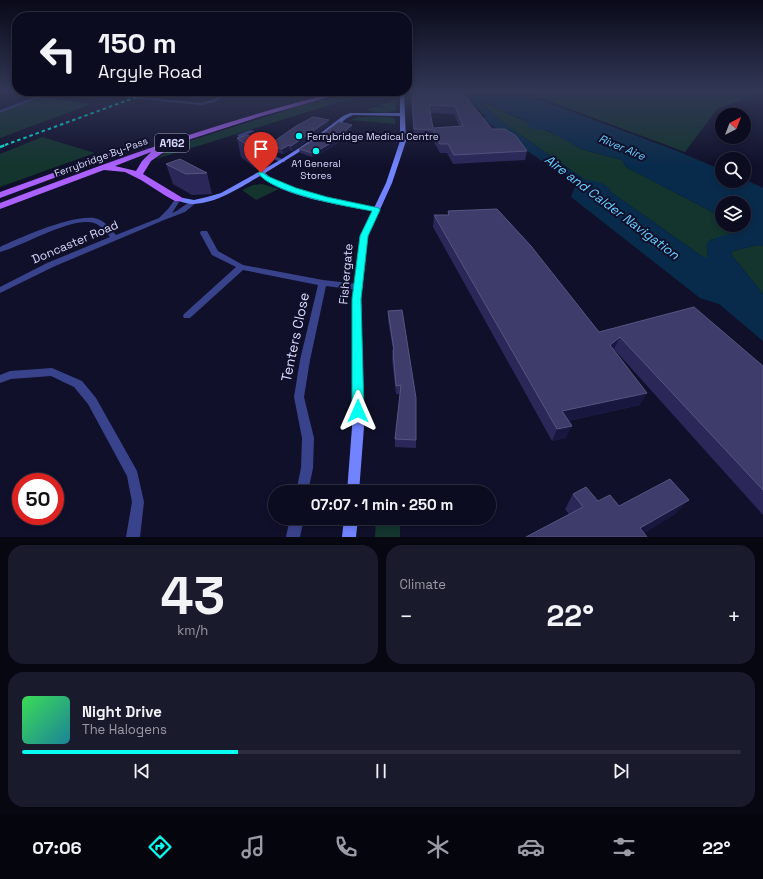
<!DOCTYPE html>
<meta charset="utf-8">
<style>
body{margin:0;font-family:"Space Grotesk",sans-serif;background:#1a1a2d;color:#f1f3f6;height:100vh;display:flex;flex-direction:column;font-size:15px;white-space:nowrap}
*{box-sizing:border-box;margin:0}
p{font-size:13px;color:#9a9ba5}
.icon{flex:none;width:22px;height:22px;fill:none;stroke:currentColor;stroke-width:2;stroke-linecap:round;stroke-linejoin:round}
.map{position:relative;height:537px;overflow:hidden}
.panel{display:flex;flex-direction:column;gap:8px;padding:8px;background:#070712;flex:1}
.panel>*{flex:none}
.hud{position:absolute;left:12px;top:12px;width:400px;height:84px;border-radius:16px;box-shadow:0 2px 6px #0003,0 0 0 1px #2c2c3e;background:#0c0c20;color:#f1f3f6;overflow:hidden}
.needle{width:26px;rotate:42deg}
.tools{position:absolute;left:715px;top:108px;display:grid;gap:8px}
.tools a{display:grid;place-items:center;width:36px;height:36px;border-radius:50%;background:#0c0c20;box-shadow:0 2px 6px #0003,0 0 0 1px #2c2c3e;font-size:20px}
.speed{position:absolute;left:12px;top:473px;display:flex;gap:8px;font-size:20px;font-weight:700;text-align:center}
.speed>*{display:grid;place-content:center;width:52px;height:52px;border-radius:50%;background:#0c0c20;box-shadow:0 2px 6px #0003,0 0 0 1px #2c2c3e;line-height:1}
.speed .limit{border:6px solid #d22;background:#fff;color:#111}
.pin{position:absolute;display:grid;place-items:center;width:34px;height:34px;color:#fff;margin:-41px -17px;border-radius:50% 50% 50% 0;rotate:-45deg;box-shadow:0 0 4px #0007}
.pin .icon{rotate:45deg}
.me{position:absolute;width:44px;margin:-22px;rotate:0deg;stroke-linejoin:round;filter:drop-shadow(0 0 3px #0008)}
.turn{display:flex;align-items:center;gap:14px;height:84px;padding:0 20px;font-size:18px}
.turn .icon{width:52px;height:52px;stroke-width:2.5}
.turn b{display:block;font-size:28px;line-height:34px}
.big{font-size:30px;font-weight:800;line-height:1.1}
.panel .tile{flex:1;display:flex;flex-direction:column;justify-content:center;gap:6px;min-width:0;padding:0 14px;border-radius:16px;background:#1a1a2d}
.panel .dial{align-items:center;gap:0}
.dial b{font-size:52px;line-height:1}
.song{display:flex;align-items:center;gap:12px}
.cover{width:48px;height:48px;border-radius:6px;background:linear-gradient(135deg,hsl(130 70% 55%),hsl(190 70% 35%))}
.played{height:4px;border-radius:2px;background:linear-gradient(90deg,#06fff1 30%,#2c2c3e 30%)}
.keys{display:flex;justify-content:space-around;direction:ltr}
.heat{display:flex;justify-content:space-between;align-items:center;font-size:22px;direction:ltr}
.panel .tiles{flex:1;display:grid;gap:8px;grid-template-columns:1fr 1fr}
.tile:last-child{grid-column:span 2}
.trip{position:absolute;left:268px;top:485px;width:228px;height:40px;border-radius:20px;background:#0c0c20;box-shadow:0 2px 6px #0003,0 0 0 1px #2c2c3e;font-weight:800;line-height:40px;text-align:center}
.tab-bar{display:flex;height:64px;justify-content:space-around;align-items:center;background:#05050d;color:#9a9ba5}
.tab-bar .icon{width:28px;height:28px}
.tab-bar .selected{color:#06fff1}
.tab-bar b{font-size:18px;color:#f1f3f6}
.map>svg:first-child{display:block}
.green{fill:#13352e}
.water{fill:#092b4b;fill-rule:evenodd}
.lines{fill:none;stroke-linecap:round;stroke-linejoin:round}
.minor{fill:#39438b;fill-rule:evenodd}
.tertiary{fill:#39438b;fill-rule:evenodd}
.secondary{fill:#7183ff;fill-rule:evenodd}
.primary{fill:#ab61ff;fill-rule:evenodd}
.rail-far1{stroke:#06fff1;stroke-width:2;stroke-dasharray:3.5 3;stroke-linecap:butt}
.rail{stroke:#06fff1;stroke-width:2.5;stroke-dasharray:4.5 4;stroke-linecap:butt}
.wall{fill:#2b2859;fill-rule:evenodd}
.shaded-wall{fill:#18173f}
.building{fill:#3e3c6a;stroke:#565582;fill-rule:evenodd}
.route{fill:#06fff1;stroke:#04a69d}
.poi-dot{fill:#06fff1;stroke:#10102b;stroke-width:1.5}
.labels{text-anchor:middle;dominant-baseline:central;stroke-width:4;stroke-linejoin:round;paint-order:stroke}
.far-poi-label{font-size:10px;fill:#dadbff;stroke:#10102b;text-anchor:start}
.far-street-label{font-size:10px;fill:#dadbff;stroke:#10102b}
.shield{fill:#10102b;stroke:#9d9ebf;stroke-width:1}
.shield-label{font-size:11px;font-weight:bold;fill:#dadbff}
.far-water-label{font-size:11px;font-style:italic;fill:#68d0ff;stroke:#10102b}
.street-label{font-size:12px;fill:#dadbff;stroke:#10102b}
.water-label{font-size:13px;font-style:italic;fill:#68d0ff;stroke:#10102b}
.near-street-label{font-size:14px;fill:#dadbff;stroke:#10102b}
</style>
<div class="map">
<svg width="763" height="537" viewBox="0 0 763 537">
<rect width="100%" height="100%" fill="#10102b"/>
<g class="green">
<path d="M519,90H763V92L717,109L685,152Z"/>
<path d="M359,91H386L336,103L156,159L174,146L296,107Z"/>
<path d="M392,96H395L396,110C388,114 375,113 367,110L375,107L384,108L386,107L379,105L392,102L390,101L395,98Z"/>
<path d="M40,97L91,104L0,138V112Z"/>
<path d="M478,100L558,136L584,150L622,160L626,167L722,217V225H735L742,229L734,234L710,240L707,250V257H703L608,190L584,179L502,122Z"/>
<path d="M358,117H390L395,119V124L351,120Z"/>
<path d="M42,137L95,153L0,187V154Z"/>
<path d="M262,184L279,189L256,200L242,190L253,185Z"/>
<path d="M758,245L763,246V294L731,254L733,251Z"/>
<path d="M376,518H400V537H375Z"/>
</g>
<path class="water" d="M456,90H514L677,151L722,170V181H744V179L763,188V246L758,245L733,251L731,254L763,294V341L719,304L700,298L571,197C572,193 576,187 575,184C575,176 559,170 553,169L483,119L486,116ZM481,100C496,109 512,114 528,122L529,123L527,125L532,129L546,130L584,150L622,160L626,167L722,217V203H744V225H736L742,229C734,235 711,236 707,244C706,248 708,253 707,257H703L611,192L608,190H612L602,183L584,179L575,173L502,122L478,101Z"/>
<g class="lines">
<g class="minor">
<path d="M51,91H57L0,113V110Z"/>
<path d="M250,130L255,131L244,136L261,151L285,160V162H281L257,153L237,135Z"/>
<path d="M178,197L181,199L172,213C180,210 186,203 194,200L197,202L185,212L164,220L53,267L0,293V287L47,263L110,237C106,233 101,225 94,223C72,216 23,246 0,252V247C20,238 81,210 100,220C107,223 111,230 116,235L159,218L168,209L176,198Z"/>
<path d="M201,231H207L218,251L243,265L323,280L358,284L362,287L358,290L326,286L310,360L304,397L314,438L313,468L308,492H296L301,468L302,438L294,397L300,360L318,285L243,270L190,318H184L183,316L184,314L236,267L212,255L200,233Z"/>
<path d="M52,368L82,381L96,398L137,471L144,502L140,537H126L132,502L127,476L88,404L74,387L51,376L11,379L0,383V375L10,371Z"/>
<path d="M290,518H304L300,537H286Z"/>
</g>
<path class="tertiary" d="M64,91H80L201,103L211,100L229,91H234L215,102L201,105L66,92Z"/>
<g class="secondary">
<path d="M400,91H404L406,141L392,183L368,236L361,299L364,427L359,492H347L352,427L353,299L360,236L372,211C341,205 283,197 260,176C241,187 218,203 194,204C188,204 181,202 176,200L175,199L178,197L194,200L207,197L221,193L282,159L313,139L343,116L350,113H400ZM353,115L400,116V141L386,183L374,208C343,201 288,194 265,173L317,141L347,118Z"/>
<path d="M344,518H358L356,537H342Z"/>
</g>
<g class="primary">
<path d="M341,91H351L262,116L163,148L165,150L164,152L151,161L143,174L181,197L183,199L181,201H175L166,196L141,180L125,172L104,170L0,209V203C112,160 224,120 341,91ZM151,152L142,161L136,171L115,166Z"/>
<path d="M117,150H123L124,152L0,198V192Z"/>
</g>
<path class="rail-far1" d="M5,145L153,91"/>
<path class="rail" d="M0,147L8,144"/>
</g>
<g class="wall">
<path d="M460,90L492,129L527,151L525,160L453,164L447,153H440L432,138H414L412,107V99ZM430,113L454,114L459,126L433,128Z"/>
<path d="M329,125L292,151L290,150L283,154L270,150L269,145Z"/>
<path d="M352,129L338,142V143L316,157H312L300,153L299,149Z"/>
<path d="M237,138L259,144L263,164L255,168L241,157Z"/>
<path d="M166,164L207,173L212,194L192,195L173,184Z"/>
<path d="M448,211L599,332L763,366V515L614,349L613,350L640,405L568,421L566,438L552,441L433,227L434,215H448Z"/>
<path d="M388,311L416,440V448L395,447V439L400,394H396L392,359L393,350L388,320Z"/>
<path d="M573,494L598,501L619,506L675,514L644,533L569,514L565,509Z"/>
</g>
<g class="shaded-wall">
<path d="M329,120V125L292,151L291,146Z"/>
<path d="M352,125V129L338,142V143L316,157H312V153L336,139Z"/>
<path d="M259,144L263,164L255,168L251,148Z"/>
<path d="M289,145L290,150L283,154L282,149Z"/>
<path d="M620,337L614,349L604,358L610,345Z"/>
<path d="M647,393L640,405L557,423L562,411Z"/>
<path d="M572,426L566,438L552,441L557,429Z"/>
<path d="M689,500L675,514L637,537L640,528Z"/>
</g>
<g class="building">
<path d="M415,90H460L492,129H505L516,136L527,151L454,155L448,144H440L433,130L414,129L412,99ZM429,105L455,106L463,126L433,128Z"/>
<path d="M313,117L329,120L291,146L289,145L282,149L269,145L296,126Z"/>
<path d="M339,122L352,125L336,139H337L316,152L312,153L299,149L317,138Z"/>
<path d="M248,135L251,137L255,136L259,144L251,148L237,138Z"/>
<path d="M180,159L207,173L186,174L166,164Z"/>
<path d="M497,209L531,246L599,332L694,307L763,366V490L620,337L610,345L647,393L562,411L572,426L557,429L434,215H449L448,211Z"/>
<path d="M402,310L416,398V440L395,439L401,385L396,386L393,350H394L388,311Z"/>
<path d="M670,479L689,500L640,528L647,537H526L583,507L573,494L586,487L598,501L610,495L619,506Z"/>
</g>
<linearGradient id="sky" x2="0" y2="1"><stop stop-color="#090918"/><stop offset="0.55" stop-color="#313755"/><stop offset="1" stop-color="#313755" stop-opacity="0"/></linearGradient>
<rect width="763" height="165" fill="url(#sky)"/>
<path class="route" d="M261,171L267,176L296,188L327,197L379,208L380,210L368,236L361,299L364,411L362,415L358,417L353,415L352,411V299L360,236L372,211C346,206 273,194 258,173Z"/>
<g class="poi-dot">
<circle cx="299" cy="136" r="4"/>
<circle cx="316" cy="151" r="4"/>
</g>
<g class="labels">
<g class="far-poi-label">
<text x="307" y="136">Ferrybridge Medical Centre</text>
<text x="316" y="163" text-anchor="middle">A1 General<tspan x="316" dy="12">Stores</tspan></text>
</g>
<g class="far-street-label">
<text transform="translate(101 157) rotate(-20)">Ferrybridge By-Pass</text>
</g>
<rect class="shield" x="155" y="134" width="34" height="18" rx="3"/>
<g class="shield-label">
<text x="172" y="143">A162</text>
</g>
<g class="far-water-label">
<text transform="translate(622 147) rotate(23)">River Aire</text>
</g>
<g class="street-label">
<text transform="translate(75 242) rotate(-23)">Doncaster Road</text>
<text transform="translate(346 274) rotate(-85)">Fishergate</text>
</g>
<g class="water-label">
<text transform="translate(612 207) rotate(37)">Aire and Calder Navigation</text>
</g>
<g class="near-street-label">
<text transform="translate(295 337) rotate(-78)">Tenters Close</text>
</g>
</g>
</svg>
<div class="tools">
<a><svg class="needle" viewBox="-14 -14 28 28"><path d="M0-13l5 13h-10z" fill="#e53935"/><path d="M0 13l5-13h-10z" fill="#9a9ba5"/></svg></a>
<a><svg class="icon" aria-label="search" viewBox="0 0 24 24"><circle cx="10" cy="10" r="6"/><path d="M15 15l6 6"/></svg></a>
<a><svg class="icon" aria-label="layers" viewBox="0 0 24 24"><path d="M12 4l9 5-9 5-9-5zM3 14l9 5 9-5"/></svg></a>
</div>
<div class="speed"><div class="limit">50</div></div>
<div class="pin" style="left:261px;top:173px;background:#d93025"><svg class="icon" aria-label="arrive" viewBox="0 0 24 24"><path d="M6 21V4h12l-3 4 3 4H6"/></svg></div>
<svg class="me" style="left:358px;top:411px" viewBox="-20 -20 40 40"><path d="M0-17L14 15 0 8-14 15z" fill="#06fff1" stroke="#fff" stroke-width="4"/></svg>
<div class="trip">07:07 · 1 min · 250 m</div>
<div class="hud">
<div class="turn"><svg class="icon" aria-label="left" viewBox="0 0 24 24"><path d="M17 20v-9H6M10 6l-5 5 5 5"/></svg><div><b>150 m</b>Argyle Road</div></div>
</div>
</div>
<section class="panel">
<div class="tiles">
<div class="tile dial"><b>43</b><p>km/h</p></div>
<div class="tile"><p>Climate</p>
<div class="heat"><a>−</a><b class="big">22°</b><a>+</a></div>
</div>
<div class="tile">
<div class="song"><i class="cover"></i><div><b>Night Drive</b><p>The Halogens</p></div></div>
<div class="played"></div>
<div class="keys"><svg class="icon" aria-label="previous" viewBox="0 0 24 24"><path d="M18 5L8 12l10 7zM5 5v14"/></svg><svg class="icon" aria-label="pause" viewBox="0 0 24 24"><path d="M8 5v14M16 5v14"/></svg><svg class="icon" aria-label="next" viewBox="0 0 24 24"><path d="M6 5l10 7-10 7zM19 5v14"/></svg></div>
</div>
</div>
</section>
<nav class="tab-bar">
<b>07:06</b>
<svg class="icon selected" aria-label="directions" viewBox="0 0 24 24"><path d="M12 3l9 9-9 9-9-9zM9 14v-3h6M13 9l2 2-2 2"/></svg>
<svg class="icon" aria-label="music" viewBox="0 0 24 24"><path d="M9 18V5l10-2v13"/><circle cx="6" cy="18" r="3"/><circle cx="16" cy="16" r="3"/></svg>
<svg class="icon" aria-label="phone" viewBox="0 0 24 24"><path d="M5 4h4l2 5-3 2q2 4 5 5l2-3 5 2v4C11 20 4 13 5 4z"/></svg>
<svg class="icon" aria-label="climate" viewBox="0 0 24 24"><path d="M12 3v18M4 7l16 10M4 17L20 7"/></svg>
<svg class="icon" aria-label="car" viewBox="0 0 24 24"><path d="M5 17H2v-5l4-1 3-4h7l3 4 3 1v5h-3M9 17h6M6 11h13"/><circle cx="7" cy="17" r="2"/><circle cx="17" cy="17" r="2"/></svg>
<svg class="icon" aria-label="filters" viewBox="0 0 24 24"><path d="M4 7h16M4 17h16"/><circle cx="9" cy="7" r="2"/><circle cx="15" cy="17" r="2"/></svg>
<b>22°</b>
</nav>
